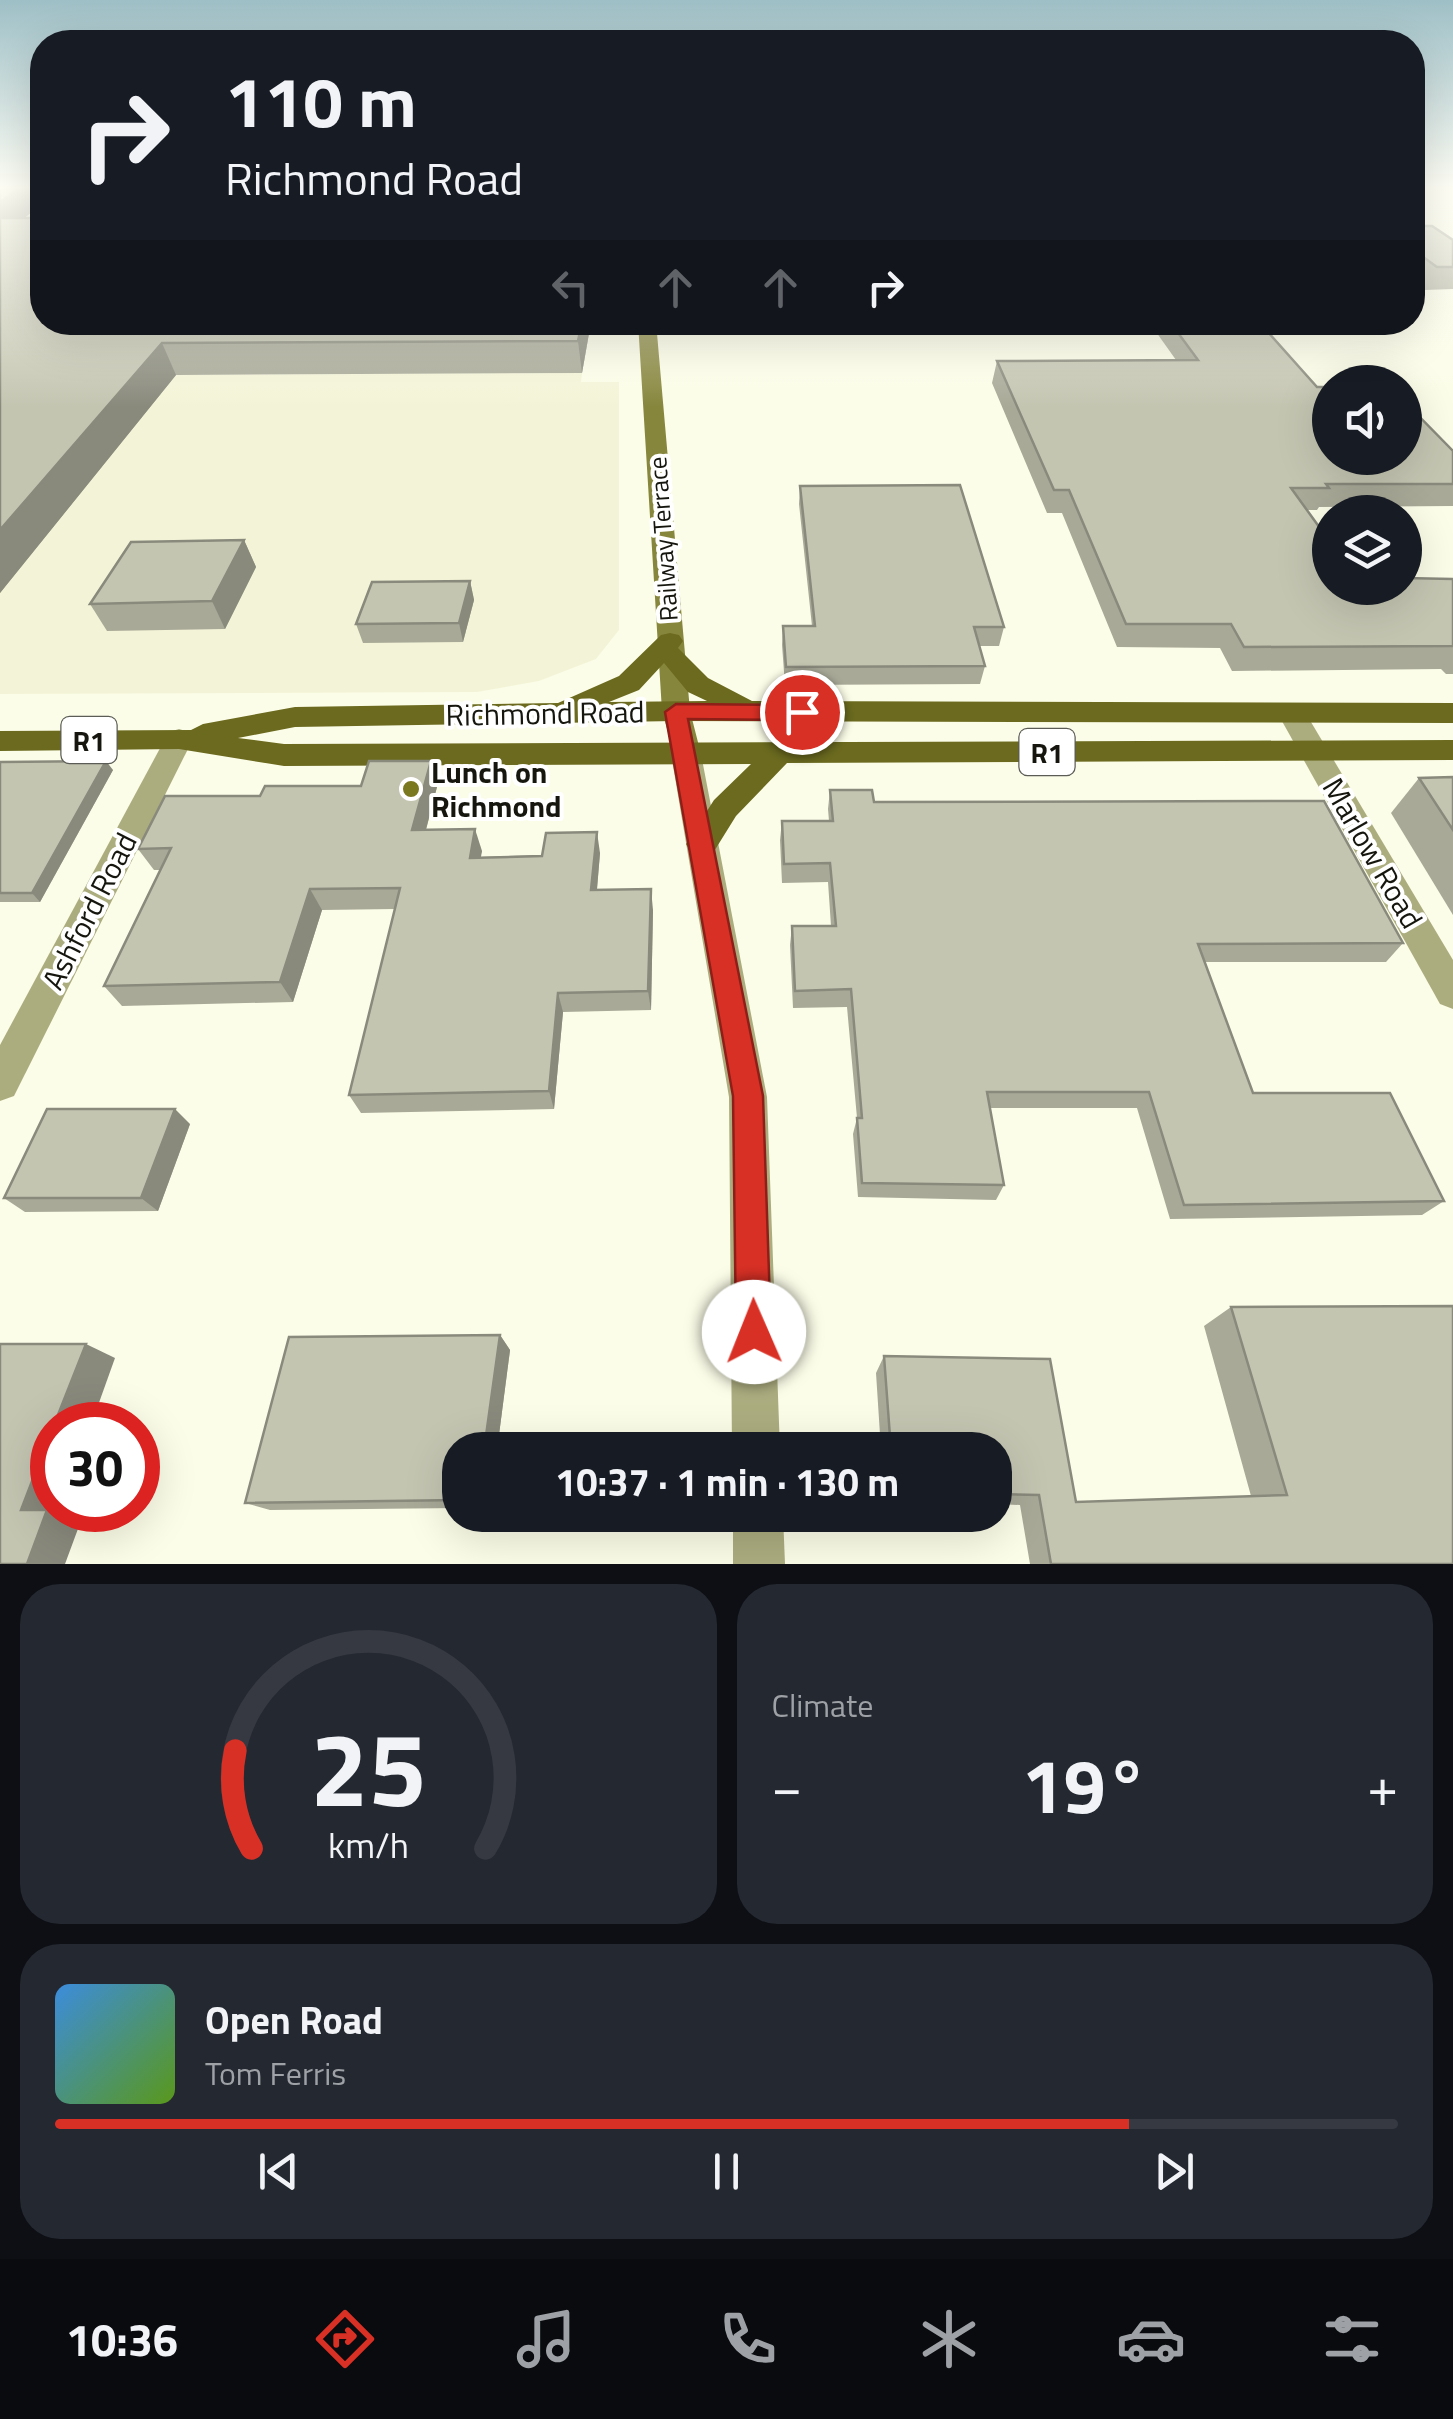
<!DOCTYPE html>
<meta charset="utf-8">
<style>
body{margin:0;font-family:"Titillium Web",sans-serif;background:#242831;color:#f1f3f6;height:100vh;display:flex;flex-direction:column;font-size:38px;white-space:nowrap}
*{box-sizing:border-box;margin:0}
p{font-size:32px;color:#9ea1a6}
.icon{flex:none;width:55px;height:55px;fill:none;stroke:currentColor;stroke-width:2;stroke-linecap:round;stroke-linejoin:round}
.map{position:relative;height:1564px;overflow:hidden}
.side{display:flex;flex-direction:column;gap:20px;padding:20px;background:#0d0f14;flex:1}
.side>*{flex:none}
.top-card{position:absolute;left:30px;top:30px;width:1395px;height:305px;border-radius:40px;box-shadow:0 10px 40px #0002;background:#171b24;color:#f1f3f6;overflow:hidden}
.fabs{position:absolute;left:1312px;top:365px;display:grid;gap:20px}
.fabs a{display:grid;place-items:center;width:110px;height:110px;border-radius:50%;background:#171b24;box-shadow:0 10px 40px #0002;font-size:50px}
.speed{position:absolute;left:30px;top:1402px;display:flex;gap:20px;font-size:50px;font-weight:700;text-align:center}
.speed>*{display:grid;place-content:center;width:130px;height:130px;border-radius:50%;background:#171b24;box-shadow:0 10px 40px #0002;line-height:1}
.speed .limit{border:15px solid #d22;background:#fff;color:#111}
.pin{position:absolute;display:grid;place-items:center;width:85px;height:85px;color:#fff;margin:-42px;border:5px solid #fff;border-radius:50%;box-shadow:0 2px 10px #0007}
.me{position:absolute;width:110px;margin:-55px;rotate:359deg;stroke-linejoin:round;filter:drop-shadow(0 0 8px #0008)}
.turn{display:flex;align-items:center;gap:35px;height:210px;padding:0 30px;font-size:45px}
.turn .icon{width:130px;height:130px;stroke-width:2.5}
.turn b{display:block;font-size:70px;line-height:85px}
.lanes{display:flex;align-items:center;height:95px;padding:0 30px;background:#0003;justify-content:center;gap:50px;direction:ltr}
.lanes .off{opacity:.35}
.big{font-size:75px;font-weight:700;line-height:1.1}
.side .card{flex:1;display:flex;flex-direction:column;justify-content:center;gap:15px;min-width:0;padding:0 35px;border-radius:40px;background:#242831}
.side .dial{align-items:center;gap:0}
.dial svg{height:260px;overflow:visible;fill:none;stroke:#363941;stroke-width:7;stroke-linecap:round;text-anchor:middle}
.dial text{fill:#f1f3f6;stroke:none}
.song{display:flex;align-items:center;gap:30px}
.cover{width:120px;height:120px;border-radius:15px;background:linear-gradient(135deg,hsl(210 70% 55%),hsl(90 70% 35%))}
.played{height:10px;border-radius:5px;background:linear-gradient(90deg,#d93025 80%,#363941 80%)}
.keys{display:flex;justify-content:space-around;direction:ltr}
.heat{display:flex;justify-content:space-between;align-items:center;font-size:55px;direction:ltr}
.side .tiles{flex:1;display:grid;gap:20px;grid-template-columns:1fr 1fr}
.card:last-child{grid-column:span 2}
.trip{position:absolute;left:442px;top:1432px;width:570px;height:100px;border-radius:40px;background:#171b24;box-shadow:0 10px 40px #0002;font-weight:700;line-height:100px;text-align:center}
.menu{display:flex;height:160px;justify-content:space-around;align-items:center;background:#090b0e;color:#9ea1a6}
.menu .icon{width:70px;height:70px}
.menu .current{color:#d93025}
.menu b{font-size:45px;color:#f1f3f6}
.map>svg:first-child{display:block}
.built{fill:#f3f4d7}
.lines{fill:none;stroke-linecap:round;stroke-linejoin:round}
.street{fill:#acad7f;fill-rule:evenodd}
.secondary{fill:#87863d;fill-rule:evenodd}
.primary{fill:#6b6a1f;fill-rule:evenodd}
.wall{fill:#a9a998}
.shaded-wall{fill:#898a7c}
.building{fill:#c4c5b1;stroke:#898a7c;stroke-width:2.5}
.route{fill:#d93025;stroke:#8d1f18;stroke-width:2.5}
.poi-dot{fill:#7b7920;stroke:#fff;stroke-width:4}
.labels{text-anchor:middle;dominant-baseline:central;stroke-width:8;stroke-linejoin:round;paint-order:stroke}
.far-street-label{font-size:25px;fill:#16160f;stroke:#fff}
.shield{fill:#fff;stroke:#5c5c57;stroke-width:2.5}
.shield-label{font-size:28px;font-weight:bold;fill:#16160f}
.street-label{font-size:30px;fill:#16160f;stroke:#fff}
.poi-label{font-size:30px;font-weight:bold;fill:#16160f;stroke:#fff;text-anchor:start}
</style>
<div class="map">
<svg width="1453" height="1564" viewBox="0 0 1453 1564">
<rect width="100%" height="100%" fill="#fcfde8"/>
<path class="built" d="M582,373L581,382H619V630L596,659L539,681L477,692L0,694V376Z"/>
<g class="lines">
<g class="street">
<path d="M1292,704L1302,707L1453,960V1009L1440,1004L1278,714L1282,707Z"/>
<path d="M179,729L189,732L193,739L14,1096L0,1101V1045L165,739L169,732Z"/>
<path d="M686,743L696,747L701,754L767,1097L780,1450H732L729,1097L671,754L676,747Z"/>
<path d="M733,1515H783L785,1564H733Z"/>
</g>
<path class="secondary" d="M638,322H656L690,711L701,754L696,761L686,765L676,761L662,711Z"/>
<path class="primary" d="M670,633L679,635L683,641L678,648L708,678L752,701L1453,703V723L676,721L295,727L238,738L284,744L1453,740V760L787,763L736,816L713,853L702,856L691,853L686,844L714,800L751,764L284,766L179,749L0,751V731L191,730L203,724L295,707L558,703L619,676L661,635ZM664,663L688,692L707,701L609,702L639,690Z"/>
</g>
<g class="wall">
<path d="M0,188H42V204L24,218H42V322H591L582,373L176,375L0,593Z"/>
<path d="M1412,226L1453,240V289L1425,290L1412,280Z"/>
<path d="M1149,322H1259L1317,387L1453,451V506L1319,507L1317,510H1307L1330,588L1453,579V674H1446L1441,669L1232,671L1220,648L1117,647L1062,513H1047L992,383L997,361L1176,360Z"/>
<path d="M800,486L1004,627L999,646H979L985,666L980,684L785,685L782,645L783,626H812L799,504Z"/>
<path d="M244,540L256,567L225,629L107,631L90,604Z"/>
<path d="M470,581L474,600L463,642L363,643L356,624Z"/>
<path d="M0,762L113,770L40,902H0Z"/>
<path d="M1453,777V915L1391,813L1419,778Z"/>
<path d="M438,783L426,830L482,851L480,857L600,853L597,890L653,910L651,1010L563,1012L554,1109L361,1113L349,1095L395,909L322,910L293,1002L122,1006L104,986L160,870H154L138,849L260,796L361,786Z"/>
<path d="M830,790L1403,943L1386,962H1205L1253,1093L1444,1201L1422,1215L1170,1219L1137,1108H990L1004,1185L996,1200L858,1197L853,1134L857,1118L847,1007L793,1008L790,945L792,926H831L828,882L782,883L780,840L782,821H829L828,809Z"/>
<path d="M190,1124L158,1211L25,1212L4,1198Z"/>
<path d="M1231,1307L1453,1564H1030L1020,1505L995,1504V1450H881L876,1373L884,1356L1076,1502L1251,1496L1204,1326Z"/>
<path d="M500,1335L510,1350L497,1450H460V1508L270,1510L245,1503Z"/>
</g>
<g class="shaded-wall">
<path d="M19,188H42V204L0,237V202Z"/>
<path d="M582,322H591L582,373L578,341Z"/>
<path d="M162,343L176,375L0,593V530Z"/>
<path d="M244,540L256,567L225,629L212,601Z"/>
<path d="M470,581L474,600L463,642L459,623Z"/>
<path d="M106,761L113,770L40,902L32,893Z"/>
<path d="M431,761L438,783L420,852L412,830Z"/>
<path d="M475,829L482,851L477,879L470,858Z"/>
<path d="M597,832L600,853L595,911L591,890Z"/>
<path d="M310,889L322,910L293,1002L280,982Z"/>
<path d="M651,889L653,910L651,1010L648,991Z"/>
<path d="M558,993L563,1012L554,1109L549,1091Z"/>
<path d="M175,1109L190,1124L158,1211L141,1198Z"/>
<path d="M500,1335L510,1350L497,1450H484Z"/>
<path d="M86,1344L115,1358L91,1425H54Z"/>
<path d="M52,1429V1510H60L59,1513L82,1518L65,1564H27L21,1510Z"/>
</g>
<g class="building">
<path d="M0,188H19L0,202Z"/>
<path d="M0,218H42V322H582L578,341L162,343L0,530Z"/>
<path d="M1412,226H1432L1453,240V267H1437L1412,249Z"/>
<path d="M1170,322H1259L1317,387H1330V458H1405V402L1453,451V484H1326L1329,488H1291L1330,542V588H1405V578L1453,579V646L1244,647L1231,624H1126L1069,490H1054L997,361L1198,360Z"/>
<path d="M960,485L1004,627H974L985,666L786,667L783,626H815L800,486Z"/>
<path d="M244,540L212,601L90,604L131,542Z"/>
<path d="M470,581L459,623L356,624L372,582Z"/>
<path d="M106,761L32,893H0V762Z"/>
<path d="M369,761H431L412,830L475,829L470,858L542,856L546,833L597,832L591,890L651,889L648,991L558,993L549,1091L349,1095L400,888L310,889L280,982L104,986L171,848L138,849L165,796H260L265,786H361Z"/>
<path d="M1453,777V830L1419,778Z"/>
<path d="M830,790H872L874,802L1324,801L1403,943L1198,944L1253,1093H1390L1444,1201L1184,1205L1149,1092H987L1004,1185L862,1183L857,1118H862L851,989L795,991L792,926H836L830,863L784,864L782,821H833Z"/>
<path d="M47,1109H175L141,1198H4Z"/>
<path d="M1453,1306V1564H1051L1039,1495L995,1494V1450H891L884,1356L1050,1359L1076,1502L1287,1495L1231,1307Z"/>
<path d="M500,1335L484,1450H460V1500L245,1503L289,1337Z"/>
<path d="M0,1344H86L54,1425H52V1429L21,1510H47L27,1564H0Z"/>
</g>
<linearGradient id="sky" x2="0" y2="1"><stop stop-color="#9ebfc6"/><stop offset="0.46" stop-color="#fefef5"/><stop offset="1" stop-color="#fefef5" stop-opacity="0"/></linearGradient>
<rect width="1453" height="407" fill="url(#sky)"/>
<path class="route" d="M676,704L802,705L813,712L802,720L688,719L763,1096L771,1332L766,1344L754,1349L741,1344L736,1332L733,1096L665,712Z"/>
<circle class="poi-dot" cx="411" cy="789" r="10"/>
<g class="labels">
<g class="far-street-label">
<text transform="translate(663 539) rotate(-94)">Railway Terrace</text>
</g>
<g class="shield">
<rect x="61.5" y="717" width="55" height="46" rx="8"/>
<rect x="1019.5" y="729" width="55" height="46" rx="8"/>
</g>
<g class="shield-label">
<text x="89" y="740">R1</text>
<text x="1047" y="752">R1</text>
</g>
<g class="street-label">
<text transform="translate(545 713) rotate(-1)">Richmond Road</text>
<text transform="translate(1373 853) rotate(60)">Marlow Road</text>
<text transform="translate(89 911) rotate(-63)">Ashford Road</text>
</g>
<g class="poi-label">
<text x="431" y="772">Lunch on<tspan x="431" dy="34">Richmond</tspan></text>
</g>
</g>
</svg>
<div class="fabs">
<a><svg class="icon" aria-label="sound" viewBox="0 0 24 24"><path d="M4 9h4l5-4v14l-5-4H4zM17 9q2 3 0 6"/></svg></a>
<a><svg class="icon" aria-label="layers" viewBox="0 0 24 24"><path d="M12 4l9 5-9 5-9-5zM3 14l9 5 9-5"/></svg></a>
</div>
<div class="speed"><div class="limit">30</div></div>
<div class="pin" style="left:802px;top:712px;background:#d93025"><svg class="icon" aria-label="arrive" viewBox="0 0 24 24"><path d="M6 21V4h12l-3 4 3 4H6"/></svg></div>
<svg class="me" style="left:754px;top:1332px" viewBox="-20 -20 40 40"><circle r="19" fill="#fff"/><path d="M0-13L10 11 0 6-10 11z" fill="#d93025"/></svg>
<div class="trip">10:37 · 1 min · 130 m</div>
<div class="top-card">
<div class="turn"><svg class="icon" aria-label="right" viewBox="0 0 24 24"><path d="M7 20v-9h11M14 6l5 5-5 5"/></svg><div><b>110 m</b>Richmond Road</div></div>
<div class="lanes"><svg class="icon off" aria-label="left" viewBox="0 0 24 24"><path d="M17 20v-9H6M10 6l-5 5 5 5"/></svg><svg class="icon off" aria-label="ahead" viewBox="0 0 24 24"><path d="M12 20V5M6 11l6-6 6 6"/></svg><svg class="icon off" aria-label="ahead" viewBox="0 0 24 24"><path d="M12 20V5M6 11l6-6 6 6"/></svg><svg class="icon" aria-label="right" viewBox="0 0 24 24"><path d="M7 20v-9h11M14 6l5 5-5 5"/></svg></div>
</div>
</div>
<section class="side">
<div class="tiles">
<div class="card dial"><svg viewBox="0 0 100 80">
<path d="M14 69A42 42 0 1 1 86 69"/>
<path d="M14 69A42 42 0 0 1 9 39" stroke="#d93025"/>
<text x="50" y="56" font-size="32" font-weight="700">25</text>
<text x="50" y="72" font-size="11">km/h</text>
</svg></div>
<div class="card"><p>Climate</p>
<div class="heat"><a>−</a><b class="big">19°</b><a>+</a></div>
</div>
<div class="card">
<div class="song"><i class="cover"></i><div><b>Open Road</b><p>Tom Ferris</p></div></div>
<div class="played"></div>
<div class="keys"><svg class="icon" aria-label="previous" viewBox="0 0 24 24"><path d="M18 5L8 12l10 7zM5 5v14"/></svg><svg class="icon" aria-label="pause" viewBox="0 0 24 24"><path d="M8 5v14M16 5v14"/></svg><svg class="icon" aria-label="next" viewBox="0 0 24 24"><path d="M6 5l10 7-10 7zM19 5v14"/></svg></div>
</div>
</div>
</section>
<nav class="menu">
<b>10:36</b>
<svg class="icon current" aria-label="directions" viewBox="0 0 24 24"><path d="M12 3l9 9-9 9-9-9zM9 14v-3h6M13 9l2 2-2 2"/></svg>
<svg class="icon" aria-label="music" viewBox="0 0 24 24"><path d="M9 18V5l10-2v13"/><circle cx="6" cy="18" r="3"/><circle cx="16" cy="16" r="3"/></svg>
<svg class="icon" aria-label="phone" viewBox="0 0 24 24"><path d="M5 4h4l2 5-3 2q2 4 5 5l2-3 5 2v4C11 20 4 13 5 4z"/></svg>
<svg class="icon" aria-label="climate" viewBox="0 0 24 24"><path d="M12 3v18M4 7l16 10M4 17L20 7"/></svg>
<svg class="icon" aria-label="car" viewBox="0 0 24 24"><path d="M5 17H2v-5l4-1 3-4h7l3 4 3 1v5h-3M9 17h6M6 11h13"/><circle cx="7" cy="17" r="2"/><circle cx="17" cy="17" r="2"/></svg>
<svg class="icon" aria-label="filters" viewBox="0 0 24 24"><path d="M4 7h16M4 17h16"/><circle cx="9" cy="7" r="2"/><circle cx="15" cy="17" r="2"/></svg>
</nav>
